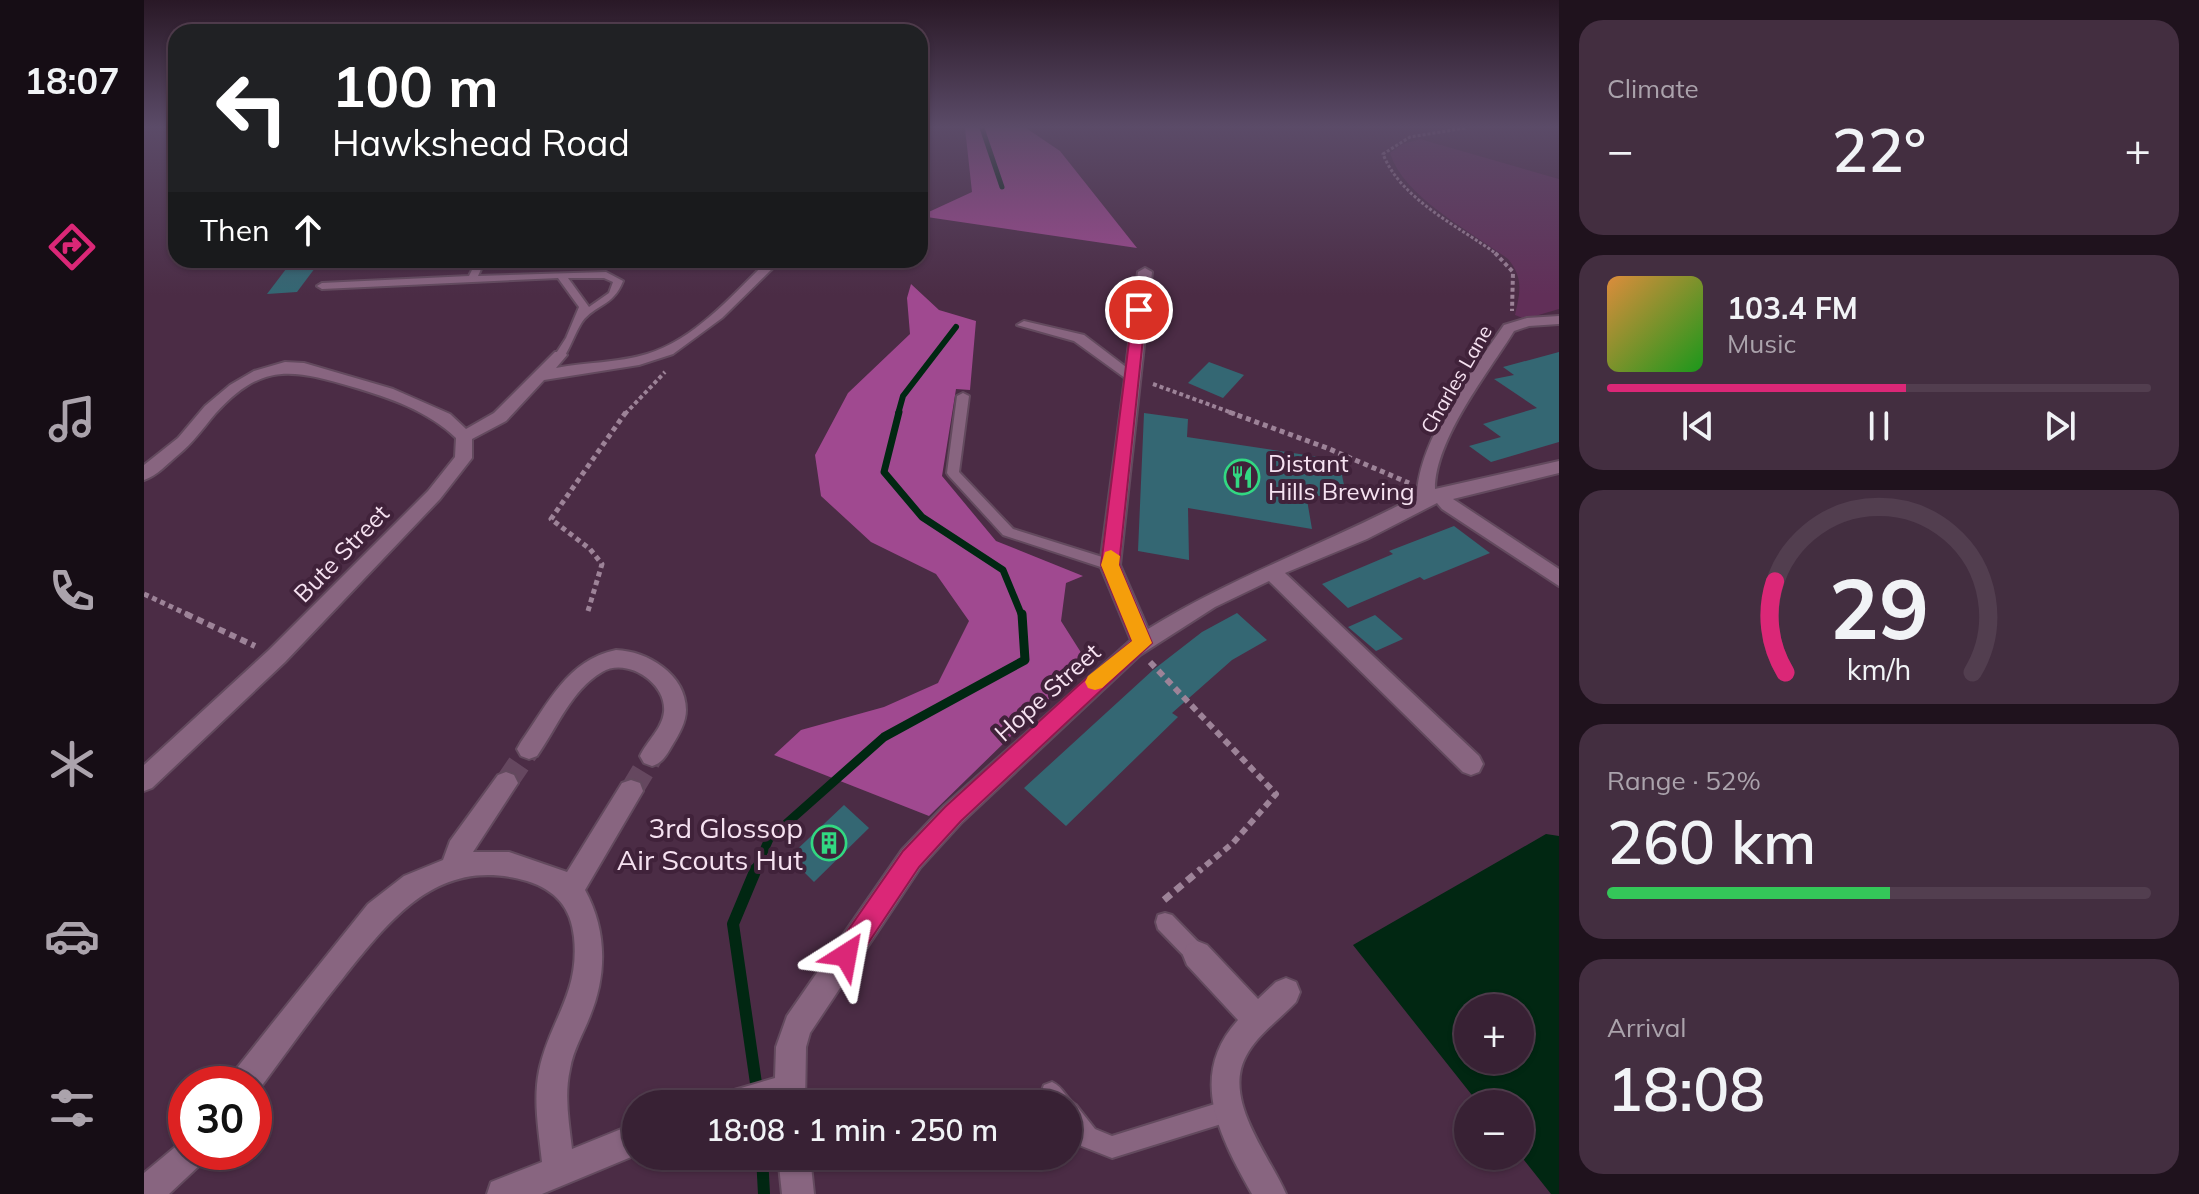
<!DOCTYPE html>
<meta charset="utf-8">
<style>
body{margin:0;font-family:Mulish,sans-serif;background:#432e40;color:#f1f3f6;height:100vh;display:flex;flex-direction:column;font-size:30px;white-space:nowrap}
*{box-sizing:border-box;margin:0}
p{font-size:26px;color:#aba3ac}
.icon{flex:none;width:44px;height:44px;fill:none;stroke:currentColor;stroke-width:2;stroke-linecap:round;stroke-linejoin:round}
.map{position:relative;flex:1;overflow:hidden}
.details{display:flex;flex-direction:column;gap:20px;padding:20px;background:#1f121d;width:640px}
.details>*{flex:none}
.hud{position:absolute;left:24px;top:24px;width:760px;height:244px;border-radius:24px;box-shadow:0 2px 6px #0004,0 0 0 2px #523e4f;background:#202124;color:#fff;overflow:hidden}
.buttons{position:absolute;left:1310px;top:994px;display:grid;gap:16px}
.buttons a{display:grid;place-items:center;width:80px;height:80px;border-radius:50%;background:#382134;box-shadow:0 2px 6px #0004,0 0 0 2px #523e4f;font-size:40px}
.speed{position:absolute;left:24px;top:1066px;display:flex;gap:16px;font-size:40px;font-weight:700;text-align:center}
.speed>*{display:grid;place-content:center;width:104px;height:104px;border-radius:50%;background:#382134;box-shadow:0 2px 6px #0004,0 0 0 2px #523e4f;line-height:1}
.speed .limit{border:12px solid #d22;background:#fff;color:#111}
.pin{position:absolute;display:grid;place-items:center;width:68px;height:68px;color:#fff;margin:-34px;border:4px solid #fff;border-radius:50%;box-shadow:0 2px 8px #0007}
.me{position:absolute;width:88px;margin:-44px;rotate:34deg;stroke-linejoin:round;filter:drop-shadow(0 0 6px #0008)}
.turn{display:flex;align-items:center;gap:28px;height:168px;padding:0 32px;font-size:36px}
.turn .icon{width:104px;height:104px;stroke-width:2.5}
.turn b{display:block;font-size:56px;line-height:68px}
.then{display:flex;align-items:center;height:76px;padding:0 32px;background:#0003;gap:16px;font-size:30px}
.big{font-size:60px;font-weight:600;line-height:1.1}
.details .tile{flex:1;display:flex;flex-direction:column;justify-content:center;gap:12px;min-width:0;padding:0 28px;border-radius:24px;background:#432e40}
.details .dial{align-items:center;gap:0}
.dial svg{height:208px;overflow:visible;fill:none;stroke:#523e4f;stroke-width:7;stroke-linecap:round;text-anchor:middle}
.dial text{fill:#f1f3f6;stroke:none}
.song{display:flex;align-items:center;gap:24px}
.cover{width:96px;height:96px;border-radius:12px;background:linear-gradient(135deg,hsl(30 70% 55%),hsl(120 70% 35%))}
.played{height:8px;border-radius:4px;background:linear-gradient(90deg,#db2777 55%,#523e4f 55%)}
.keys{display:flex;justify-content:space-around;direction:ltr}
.heat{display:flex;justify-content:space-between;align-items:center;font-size:44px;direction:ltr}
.charge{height:12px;border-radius:6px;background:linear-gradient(90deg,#34c759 52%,#523e4f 0)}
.trip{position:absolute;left:478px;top:1090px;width:460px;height:80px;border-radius:40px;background:#382134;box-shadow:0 2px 6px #0004,0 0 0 2px #523e4f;font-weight:600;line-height:80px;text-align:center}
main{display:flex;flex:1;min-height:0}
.menu{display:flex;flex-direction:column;width:144px;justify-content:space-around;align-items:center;background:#160d15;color:#aba3ac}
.menu .icon{width:56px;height:56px}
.menu .current{color:#db2777}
.menu b{font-size:36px;color:#f1f3f6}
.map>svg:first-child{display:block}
.green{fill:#612f58}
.forest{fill:#a04990}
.water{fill:#012712;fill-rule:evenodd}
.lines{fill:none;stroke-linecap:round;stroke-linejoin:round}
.stream-far4{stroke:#012712;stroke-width:5}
.stream-far3{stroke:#012712;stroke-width:6}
.stream-far2{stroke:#012712;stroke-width:7}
.stream-far1{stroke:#012712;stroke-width:9}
.stream{stroke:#012712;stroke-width:12}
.building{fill:#346773}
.street-tunnel{stroke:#65475f;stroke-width:23;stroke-dasharray:23 11;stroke-linecap:butt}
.lane-casing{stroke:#634a5e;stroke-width:4}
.street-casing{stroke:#634a5e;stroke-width:4}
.path-far4{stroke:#9d8398;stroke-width:3;stroke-dasharray:3 2;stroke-linecap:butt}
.path-far3{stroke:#9d8398;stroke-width:4;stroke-dasharray:4 3;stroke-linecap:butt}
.path-far2{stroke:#9d8398;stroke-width:5;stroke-dasharray:5 4;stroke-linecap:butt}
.path-far1{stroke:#9d8398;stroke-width:6;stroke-dasharray:7 5;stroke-linecap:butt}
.path{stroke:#9d8398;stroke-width:7;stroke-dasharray:9 6;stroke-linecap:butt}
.lane{fill:#886580;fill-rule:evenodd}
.street{fill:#886580;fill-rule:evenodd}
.route{fill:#db2777;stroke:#8e194d;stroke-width:2}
.slow{fill:#f59e0b}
.labels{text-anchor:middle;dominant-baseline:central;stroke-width:8;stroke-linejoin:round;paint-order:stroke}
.far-street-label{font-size:20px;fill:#f6e2f1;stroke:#40223a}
.poi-label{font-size:24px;fill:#f6e2f1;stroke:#40223a;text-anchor:start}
.street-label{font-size:24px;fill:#f6e2f1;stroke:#40223a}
.near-poi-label{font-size:28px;fill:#f6e2f1;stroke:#40223a;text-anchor:end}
</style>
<main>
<nav class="menu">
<b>18:07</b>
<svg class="icon current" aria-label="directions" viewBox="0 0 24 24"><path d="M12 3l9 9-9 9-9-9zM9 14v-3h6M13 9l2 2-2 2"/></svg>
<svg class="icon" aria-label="music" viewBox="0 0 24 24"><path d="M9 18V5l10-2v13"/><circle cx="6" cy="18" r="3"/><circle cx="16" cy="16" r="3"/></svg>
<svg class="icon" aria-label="phone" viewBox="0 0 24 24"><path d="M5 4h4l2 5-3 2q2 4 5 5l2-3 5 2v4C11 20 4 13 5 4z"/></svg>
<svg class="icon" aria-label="climate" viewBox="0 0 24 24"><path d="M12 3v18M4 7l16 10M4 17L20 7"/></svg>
<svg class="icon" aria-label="car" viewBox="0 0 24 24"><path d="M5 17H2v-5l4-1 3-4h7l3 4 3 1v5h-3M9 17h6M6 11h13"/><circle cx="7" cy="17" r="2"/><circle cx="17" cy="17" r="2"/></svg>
<svg class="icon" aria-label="filters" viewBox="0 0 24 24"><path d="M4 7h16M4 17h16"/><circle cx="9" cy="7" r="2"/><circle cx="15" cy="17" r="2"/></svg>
</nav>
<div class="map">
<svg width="1415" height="1194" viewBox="0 0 1415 1194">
<rect width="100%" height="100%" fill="#4b2c45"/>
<path class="green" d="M1276,139L1415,179V309L1381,319L1371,315C1376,293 1380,278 1364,259C1328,232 1259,197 1246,153L1259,144Z"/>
<g class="forest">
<path d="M821,128H882L916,151L993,248L776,216L828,192Z"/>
<path d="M767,284L795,310L832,321L826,390L812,389L798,476L852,541L939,576L922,583L917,621L943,662L785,816L630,755L657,730L740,707L794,683L825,621L792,574L727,542L677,496L671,455L704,393L766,334L763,298Z"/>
</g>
<path class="water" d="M1402,834L1415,836V1194H1407L1376,1155V1104H1335L1209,945ZM1324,1008H1376V1060H1324Z"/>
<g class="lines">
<path class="stream-far4" d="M838,128L858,187"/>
<path class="stream-far3" d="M754,414L759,396L812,327"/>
<path class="stream-far2" d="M755,412L740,472L778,517L859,570L878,616"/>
<path class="stream-far1" d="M611,871L625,839L740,737L881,660L878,614"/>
<g class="stream">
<path d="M612,869L589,924L615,1104"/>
<path d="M618,1156L620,1194"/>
</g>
</g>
<g class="building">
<path d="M171,268L153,292L123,294L142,269Z"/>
<path d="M1415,352V442L1347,462L1325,446L1357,437L1339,424L1393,408L1350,379L1370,375L1359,367Z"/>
<path d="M1065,362L1100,375L1079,398L1044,383Z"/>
<path d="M1000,413L1044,419L1043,437L1195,460L1203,500L1162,494L1168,529L1044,508L1045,560L994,551Z"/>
<path d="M1310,526L1346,553L1280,580L1276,577L1204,608L1178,584L1249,554L1245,551Z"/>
<path d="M1093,613L1123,640L1088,660L1028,713L1034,717L922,826L880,788L1009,670L1058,632Z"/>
<path d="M1231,615L1259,639L1232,651L1204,627Z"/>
<path d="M700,805L725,828L670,882L645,857Z"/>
</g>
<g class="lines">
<g class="street-tunnel">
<path d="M362,783L385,749"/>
<path d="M487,791L508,756"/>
</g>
<g class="lane-casing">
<g id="lane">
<path d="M333,260H341L334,276L462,272L479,281C469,307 451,304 438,322C431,333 427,346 420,357L416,358L411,355L422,338L435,307L414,278L178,289L173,286L178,283L325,276ZM424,278H460L469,282L465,293L445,307Z"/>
<path d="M819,393L825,396L815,472L869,529L971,561L973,565L971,569L966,570L859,535L805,476L803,473L813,396Z"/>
<path d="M1021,913L1028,915L1060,948L1063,955L1060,962L1053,965L1046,962L1014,929L1012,922L1014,915Z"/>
<path d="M908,1082C920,1087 922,1100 932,1105L951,1129L968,1136L1087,1099L1095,1102L1098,1110L1095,1118L1087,1121L968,1158L935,1145L924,1130V1104H903L897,1093L900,1085Z"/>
</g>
</g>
<g class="street-casing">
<g id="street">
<path d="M624,260H637L578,318L529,354L495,365L400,380L362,421L328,439V458L296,499L141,662L8,788L0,791V765L125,650L284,491L311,457L312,438C284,411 246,398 209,387C148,369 118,362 71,414C59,428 49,443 34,455C24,463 13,476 0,480V465L34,438L61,406L86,385L110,371L141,362L160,363L249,389L306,414L322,429L350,413L411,352H421L423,355L412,368C442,362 474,363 503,354C550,340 590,294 624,260Z"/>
<path d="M1001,268L1008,272L976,565L1004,629C1090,576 1184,543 1273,496C1275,438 1328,372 1360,325L1383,318L1415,316V324L1385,326L1370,331C1344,373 1291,439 1291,489L1415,461V473L1309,499L1415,569V586L1298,509L1293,503L1223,539L1141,573L1335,756L1339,764L1335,772L1327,775L1319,772L1125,581L1071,607L996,655L818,822L776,868L666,1033L662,1047L661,1104H576L580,1093L631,1078L632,1047L643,1016L758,850L800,806L987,640L956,565L981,378L930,341L873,325L880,321L940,335L982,367L994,272Z"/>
<path d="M472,650C503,651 542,674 542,710C542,722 535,734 529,744C523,754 519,763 508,766L500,763L496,756C503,741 518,729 520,712C523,683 483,657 458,672C428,689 412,729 393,756L385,759L377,756L373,749L377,742C404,704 423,660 472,650Z"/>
<path d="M362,772L370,775L374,783L329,852H365L423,872L478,783L487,780L496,783L499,791L441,890C463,930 463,975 446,1016C439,1034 429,1050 426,1069C420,1095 425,1123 428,1149L492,1123V1155L398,1194H343L347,1182L398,1162C395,1132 389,1101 395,1071C405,1021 436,994 430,937C427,908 412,890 383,881C295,855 247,918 199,978C168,1016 140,1056 111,1095L110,1084H85L89,1073L127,1025L224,904L260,876L299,860L306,841L354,775Z"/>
<path d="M1053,941L1063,945L1114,999L1132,982L1142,978L1152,982L1156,992L1152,1002C1136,1019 1113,1035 1102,1056C1078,1100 1126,1156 1142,1194H1108C1076,1137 1043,1076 1094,1020L1043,965L1039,955L1043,945Z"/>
<path d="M42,1138V1152H63L58,1163L25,1194H0V1173Z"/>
<path d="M634,1156H666L670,1194H638Z"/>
</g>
</g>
<path class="path-far4" d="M1321,128L1266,137L1239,154C1257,200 1316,227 1354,255"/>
<g class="path-far3">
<path d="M1351,253L1369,272L1368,311"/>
<path d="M1009,384L1091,414"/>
<path d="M481,414L521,372"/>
</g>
<g class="path-far2">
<path d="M1085,412L1183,448L1265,483"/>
<path d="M0,594L47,616"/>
<path d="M444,611L458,564L446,549L407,519L482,412"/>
</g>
<g class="path-far1">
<path d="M42,614L111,646"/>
<path d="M1006,662L1132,794L1089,843L1055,871"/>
</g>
<path class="path" d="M1020,900L1057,869"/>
<use href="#lane" class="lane"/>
<use href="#street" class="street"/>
</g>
<linearGradient id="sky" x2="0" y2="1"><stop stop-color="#291826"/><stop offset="0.43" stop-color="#5b4b68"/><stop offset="1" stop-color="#5b4b68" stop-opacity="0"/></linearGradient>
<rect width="1415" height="295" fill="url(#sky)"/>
<path class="route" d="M995,306L1002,310L975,565L1008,643L817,821L775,867L711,963L702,967L693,963L689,955L693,946L759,851L801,807L936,684L988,641L957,565L989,310Z"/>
<path class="slow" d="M967,550L976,556L975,565L1008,643L958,688L951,690L944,688L941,682L944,676L988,641L957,565L961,552Z"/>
<defs>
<g id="restaurant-ring" transform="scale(1.8)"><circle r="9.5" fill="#40223a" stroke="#32d882" stroke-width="1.5"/><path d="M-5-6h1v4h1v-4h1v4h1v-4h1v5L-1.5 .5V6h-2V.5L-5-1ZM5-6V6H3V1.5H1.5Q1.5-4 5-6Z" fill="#32d882"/></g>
<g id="building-ring" transform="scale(1.8)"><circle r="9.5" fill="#40223a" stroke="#32d882" stroke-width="1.5"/><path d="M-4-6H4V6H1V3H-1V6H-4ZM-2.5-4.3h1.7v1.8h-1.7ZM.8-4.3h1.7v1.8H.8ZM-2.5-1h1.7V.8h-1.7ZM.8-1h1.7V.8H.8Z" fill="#32d882"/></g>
</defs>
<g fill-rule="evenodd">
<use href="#restaurant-ring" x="1098" y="477"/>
<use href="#building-ring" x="685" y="843"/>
</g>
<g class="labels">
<g class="far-street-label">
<text transform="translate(1312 379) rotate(-60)">Charles Lane</text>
</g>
<g class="poi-label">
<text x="1124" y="463">Distant<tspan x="1124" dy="28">Hills Brewing</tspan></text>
</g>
<g class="street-label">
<text transform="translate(197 553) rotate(-46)">Bute Street</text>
<text transform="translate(903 692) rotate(-42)">Hope Street</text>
</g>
<g class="near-poi-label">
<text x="659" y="827">3rd Glossop<tspan x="659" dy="32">Air Scouts Hut</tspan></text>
</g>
</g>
</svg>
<div class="buttons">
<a>+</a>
<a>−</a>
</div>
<div class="speed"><div class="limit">30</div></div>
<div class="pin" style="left:995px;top:310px;background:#d93025"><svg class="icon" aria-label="arrive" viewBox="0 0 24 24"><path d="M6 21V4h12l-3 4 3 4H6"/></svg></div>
<svg class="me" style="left:702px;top:955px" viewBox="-20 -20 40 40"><path d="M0-17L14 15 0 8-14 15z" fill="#db2777" stroke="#fff" stroke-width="4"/></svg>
<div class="trip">18:08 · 1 min · 250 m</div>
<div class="hud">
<div class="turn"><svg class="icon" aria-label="left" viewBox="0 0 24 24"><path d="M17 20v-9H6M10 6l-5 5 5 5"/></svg><div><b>100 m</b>Hawkshead Road</div></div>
<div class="then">Then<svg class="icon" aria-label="ahead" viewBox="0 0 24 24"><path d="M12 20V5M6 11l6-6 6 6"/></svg></div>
</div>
</div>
<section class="details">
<div class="tile"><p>Climate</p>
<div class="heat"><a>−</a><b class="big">22°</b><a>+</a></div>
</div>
<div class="tile">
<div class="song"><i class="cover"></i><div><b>103.4 FM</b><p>Music</p></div></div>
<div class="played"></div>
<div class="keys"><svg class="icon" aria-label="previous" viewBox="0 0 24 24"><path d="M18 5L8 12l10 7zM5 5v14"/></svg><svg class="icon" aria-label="pause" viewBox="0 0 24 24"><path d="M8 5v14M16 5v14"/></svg><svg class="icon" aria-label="next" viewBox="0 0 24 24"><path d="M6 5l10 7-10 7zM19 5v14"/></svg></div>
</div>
<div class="tile dial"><svg viewBox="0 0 100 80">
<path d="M14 69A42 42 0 1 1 86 69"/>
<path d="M14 69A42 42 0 0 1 10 34" stroke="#db2777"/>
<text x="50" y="56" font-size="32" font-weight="700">29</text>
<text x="50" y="72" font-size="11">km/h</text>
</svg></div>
<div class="tile"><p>Range · 52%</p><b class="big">260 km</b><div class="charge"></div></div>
<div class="tile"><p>Arrival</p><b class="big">18:08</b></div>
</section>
</main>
